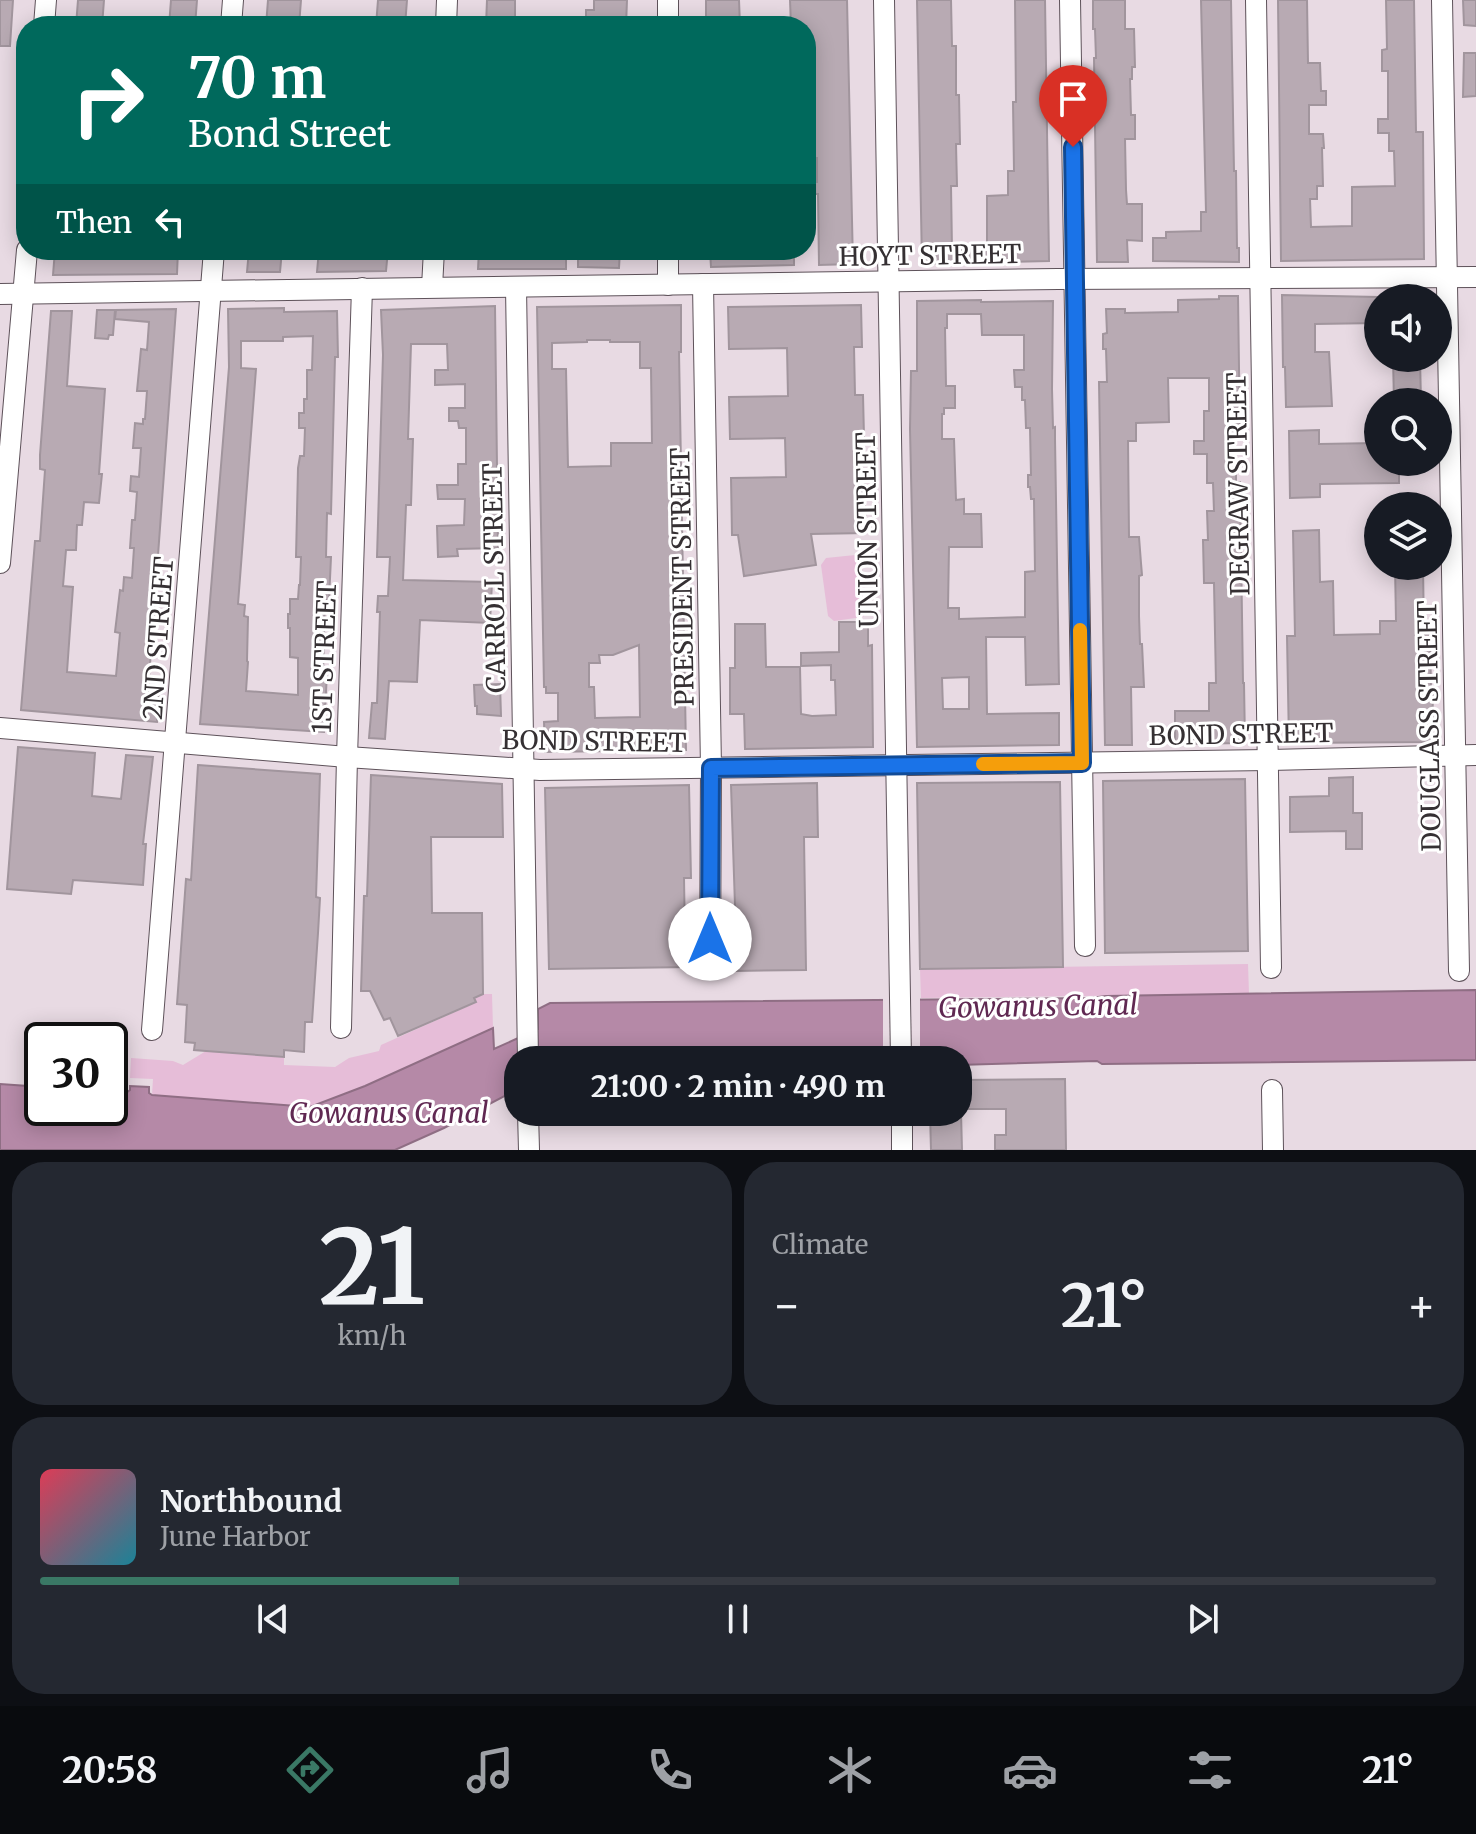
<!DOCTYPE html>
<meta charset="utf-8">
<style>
body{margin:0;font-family:Merriweather,serif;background:#242831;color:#f1f3f6;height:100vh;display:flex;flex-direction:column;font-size:30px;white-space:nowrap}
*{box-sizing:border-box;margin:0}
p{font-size:26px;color:#9ea1a6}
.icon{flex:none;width:44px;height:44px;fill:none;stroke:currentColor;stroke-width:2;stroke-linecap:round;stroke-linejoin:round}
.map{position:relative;height:1150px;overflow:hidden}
.sheet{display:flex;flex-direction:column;gap:12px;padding:12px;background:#0d0f14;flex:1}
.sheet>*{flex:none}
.hud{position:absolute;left:16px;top:16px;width:800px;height:244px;border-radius:32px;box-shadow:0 4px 20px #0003;background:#00695c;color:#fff;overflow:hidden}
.controls{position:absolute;left:1364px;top:284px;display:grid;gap:16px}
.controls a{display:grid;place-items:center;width:88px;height:88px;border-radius:50%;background:#171b24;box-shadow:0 4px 20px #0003;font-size:40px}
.speed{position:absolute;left:24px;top:1022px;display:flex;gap:16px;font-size:40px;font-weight:700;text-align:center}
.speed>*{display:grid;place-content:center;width:104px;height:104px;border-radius:50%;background:#171b24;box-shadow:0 4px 20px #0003;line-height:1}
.speed .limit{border:4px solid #111;border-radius:12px;background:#fff;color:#111}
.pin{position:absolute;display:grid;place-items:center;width:68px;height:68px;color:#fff;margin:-82px -34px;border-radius:50% 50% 50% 0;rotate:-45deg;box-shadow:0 0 8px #0007}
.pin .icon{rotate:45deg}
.me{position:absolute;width:88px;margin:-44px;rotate:0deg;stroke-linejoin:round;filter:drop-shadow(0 0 6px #0008)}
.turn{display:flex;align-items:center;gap:28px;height:168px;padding:0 40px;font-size:36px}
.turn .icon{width:104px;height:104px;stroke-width:2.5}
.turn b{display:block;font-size:56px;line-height:68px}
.then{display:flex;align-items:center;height:76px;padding:0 40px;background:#0003;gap:16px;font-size:30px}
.big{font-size:60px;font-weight:700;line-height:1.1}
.sheet .widget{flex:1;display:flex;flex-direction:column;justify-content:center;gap:12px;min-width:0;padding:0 28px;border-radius:32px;background:#242831}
.sheet .dial{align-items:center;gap:0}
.dial b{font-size:104px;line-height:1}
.song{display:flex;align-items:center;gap:24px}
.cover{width:96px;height:96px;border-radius:12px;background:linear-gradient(135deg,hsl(350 70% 55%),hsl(190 70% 35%))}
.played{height:8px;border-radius:4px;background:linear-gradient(90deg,#3a7865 30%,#363941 30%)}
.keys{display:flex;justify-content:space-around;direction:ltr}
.heat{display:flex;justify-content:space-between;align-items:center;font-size:44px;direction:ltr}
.sheet .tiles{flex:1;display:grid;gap:12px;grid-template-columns:1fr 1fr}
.widget:last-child{grid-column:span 2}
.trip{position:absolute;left:504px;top:1046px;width:468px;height:80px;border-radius:32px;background:#171b24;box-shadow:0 4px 20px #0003;font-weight:700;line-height:80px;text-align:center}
.menu{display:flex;height:128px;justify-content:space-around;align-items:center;background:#090b0e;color:#9ea1a6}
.menu .icon{width:56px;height:56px}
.menu .current{color:#3a7865}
.menu b{font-size:36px;color:#f1f3f6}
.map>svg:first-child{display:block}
.green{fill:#e6bdd8}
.water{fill:#b589a7;stroke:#8f6e84;stroke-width:2}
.pier{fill:#e8dae3}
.building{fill:#b8aab3;stroke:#a1959d;stroke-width:2;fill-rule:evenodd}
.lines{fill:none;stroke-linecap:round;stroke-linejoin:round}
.minor-casing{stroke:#5e525a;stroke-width:22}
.minor{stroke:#fff;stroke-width:20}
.route-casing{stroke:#114b97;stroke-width:20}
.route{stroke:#1a73e8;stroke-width:14}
.slow{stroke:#f59e0b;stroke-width:14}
.labels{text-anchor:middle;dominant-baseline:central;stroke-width:6;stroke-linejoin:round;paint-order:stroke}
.street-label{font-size:26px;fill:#353033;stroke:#fff}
.water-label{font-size:28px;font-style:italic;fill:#602852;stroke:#fff}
</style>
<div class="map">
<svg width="1476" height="1150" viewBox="0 0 1476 1150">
<rect width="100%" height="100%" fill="#e8dae3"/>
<g class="green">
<path d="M855,555L861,560L868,610L863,617L834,621L828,616L821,565L826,558Z"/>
<path d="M1248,964L1249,994L921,998L920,969Z"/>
<path d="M483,994H492L493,1028L365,1086L310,1107L152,1095L153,1079L130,1078L131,1058L173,1061L183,1065L206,1051L284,1057V1065L335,1067L349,1058L379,1051L381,1045L475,1003L474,998Z"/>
</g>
<path class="water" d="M1476,990V1060L1102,1064L1097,1061L958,1065V1060H538L537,1057L518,1060L516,1090L444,1128L395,1150H0V1084L42,1087V1108H110V1092L126,1093L130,1090V1086L149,1087V1093L152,1095L310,1107L365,1086L493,1028L494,1049L538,1029V1009L550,1003L1090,998L1106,996Z"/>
<path class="pier" d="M920,995V1060H883V996Z"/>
<g class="building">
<path d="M0,0H13L10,46H0Z"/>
<path d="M78,0H104L102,26H76Z"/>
<path d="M171,0H197L195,26H169Z"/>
<path d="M268,0H301L299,26H266Z"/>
<path d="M378,0H407L405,26H376Z"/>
<path d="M487,0H515V26H486Z"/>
<path d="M594,0H627L626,26H586V10H594Z"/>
<path d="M706,0H739L740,26H706Z"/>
<path d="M790,0H847L853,264L819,265L818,194H806V182H817V158H806V26H791Z"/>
<path d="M917,0H951L952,46H956V95H959L960,144H956L957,186H951L952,250L987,249V196L1008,195V171H1014L1013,102H1016L1015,0H1045L1049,261L922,264Z"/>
<path d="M1093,0H1125V29H1134L1135,67H1132V79H1130L1131,115H1135V139H1125L1126,190L1127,204H1142V241L1127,240L1128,262H1097L1094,58H1096L1095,29H1093Z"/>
<path d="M1201,0H1231L1234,171H1236L1237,248H1239V262L1153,261V238H1166V232L1201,231V212H1206Z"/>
<path d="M1278,0H1307L1308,63H1320L1321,91H1326V105H1309V134H1323L1324,148H1322L1323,186H1317V199H1310L1311,227L1352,226V187L1395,186L1394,151H1389V133H1378V119H1388V71H1382V50L1387,49L1386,0H1414L1416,132H1423L1424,259L1281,261Z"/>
<path d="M1463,0H1476V26L1464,25Z"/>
<path d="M1464,53H1476V96L1463,97Z"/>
<path d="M55,250H178L177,274L53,275Z"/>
<path d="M249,250H282L280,272H247Z"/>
<path d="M319,250H335V253L358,255L359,250H388L386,271L317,272Z"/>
<path d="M479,250H549V255L566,256V269H478Z"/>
<path d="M587,250H620L619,268L578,267V255L587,256Z"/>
<path d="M710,250H743V254L781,253V250H794V265L711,267Z"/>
<path d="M1282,295L1378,297V323L1315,324V352H1329L1332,406L1286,407L1285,367H1283Z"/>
<path d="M1219,296H1238L1240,439H1236V482H1240L1243,683H1244L1245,743L1175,744V711H1209V683H1216L1214,583H1204L1203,540H1208L1207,511H1214L1213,483H1207V454H1194V441H1204V411H1209V378H1168L1169,422L1136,423V441H1128L1129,537H1139L1141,563L1142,575L1139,576V616L1140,644H1142L1144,687H1131L1132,745H1105L1099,382H1107L1106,349H1103V334L1107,333L1106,309H1125V313L1178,312V300L1219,299Z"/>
<path d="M981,300V302L1053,301L1052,389L1053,428L1055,427V439L1059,684L1026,685L1025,637H986L987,714L1059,713V745L917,747L910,429L911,371H917V301ZM947,314H981L982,335H1024V370H1014L1015,387H1022V400H1025L1026,428H1030L1031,475H1028V487H1030L1031,499H1034L1035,571L1025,572V617L959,619V608H948L949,547H982L981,514H964V499L956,500L954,439H942V414H944V408H955V386H946L945,328H947ZM969,677V709H943L942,678Z"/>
<path d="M681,305V352H679L686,750L545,752L544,722L558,721V693H546V687H544L537,307ZM587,340H610V342H640V368H651L652,443H611V466L568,467L566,369H552V343L587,342ZM639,645L640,717L595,718L594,687H589V663H600L599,655H613Z"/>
<path d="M861,305L862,347H854L855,395H863L864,437H856L857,476H864L866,533L811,534L816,565L744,576L738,535H732L731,478L786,477L785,438L730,439L729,397L788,396L787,348L729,349L728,307Z"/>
<path d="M495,306L498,548L457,549L458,556L438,557L437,526L464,525L465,499H438L437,485H458V464H466V428H459L458,421H449V408H465V384L435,385V370H448L447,344H411L408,439H413L411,505H406L403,580L492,582L490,623L420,620L417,682L389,681L385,739L369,738L372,703H377L380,612H377L378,596H388L390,557H377L383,355L381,310Z"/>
<path d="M284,308V312L337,311L338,357H335L331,514L327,513L326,557H331L329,600H325L323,672H327L324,732L200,724L229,367L228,309ZM313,336L312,370H307V399H304V413H299V428H305L304,456H300L298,468L297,513L296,557H301L300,585H299L298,599H290V614H288V628H290V657L298,658V695L246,691L248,662L247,661L248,617L244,616L245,605L238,604L256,369L241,368V341H283V337Z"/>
<path d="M176,309L148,692L159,693L157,722L21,710L35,541H40L42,513L45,470L40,469V455L51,311H72L67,386L105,389L99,474H102L99,503L84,502L82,525H77L76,550H66L63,586L73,587L67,672L116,676L120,633L115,632L120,590L123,591L124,577L132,578L134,548H130L132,520H135L137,492L130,491L131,476L139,477L141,448H133L135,423L143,424V419H145L147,391H137L141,349L147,350L149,322L115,319L116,310Z"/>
<path d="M97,310H115L113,335H109L108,339L95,338Z"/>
<path d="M1393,358H1420L1421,402H1394Z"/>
<path d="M1319,430V444L1378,443V462H1399V483L1320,484V497L1290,498L1289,431Z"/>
<path d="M1319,530L1320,582L1333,581L1334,635L1380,634V621H1396L1395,566H1423L1424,634H1430L1431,691H1433L1432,742L1289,743L1287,636H1295L1293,531Z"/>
<path d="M839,622H868V646L872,645L873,747L745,749L744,714H730V668H735V624H765L766,667H800L801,714L812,716L836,715L835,680H831V665L801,666V653L839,652Z"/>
<path d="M500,684L501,716L477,714V706H475L474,685Z"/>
<path d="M18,747L95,753L92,796L121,799L126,755L153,757L143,844H146L143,885L73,880L71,894L7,889Z"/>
<path d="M198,765L320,774L316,897L320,898L318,933L312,1022H305L304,1052L284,1050V1057L206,1051L194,1050L195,1043L185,1042L187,1005L177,1004L186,879L191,880Z"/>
<path d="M371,775L502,784L503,837H431L432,913H482L483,994L474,998L476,1002L398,1036L390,1018L384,1020L370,991H361L364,896H367Z"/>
<path d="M1353,777V813H1362V849H1346V831L1290,832V797L1329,796V778Z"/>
<path d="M1245,779L1248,951L1105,953L1103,781Z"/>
<path d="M1060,782L1063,967L920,969L917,783Z"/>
<path d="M817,783L818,837H804L806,970L735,971L734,936H736L731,785Z"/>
<path d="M689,785L691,878H684L685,940H690V967L549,969L545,788Z"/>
<path d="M1065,1079L1066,1150H995V1135H1006V1109H958V1080Z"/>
<path d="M930,1112H961L962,1150H931Z"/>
</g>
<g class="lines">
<g class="minor-casing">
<g id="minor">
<path d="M884,0L901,1060"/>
<path d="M1070,0L1085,946"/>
<path d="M1256,0L1271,968"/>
<path d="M1442,0L1459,971"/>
<path d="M44,26L46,0"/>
<path d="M231,26L233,0"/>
<path d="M446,26L447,0"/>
<path d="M668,26V0"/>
<path d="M703,284L711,768L710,966"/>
<path d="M668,285V250"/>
<path d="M432,287L434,250"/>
<path d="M516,287L528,1060"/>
<path d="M0,294L1058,279L1476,277"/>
<path d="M0,563L27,250"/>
<path d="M0,728L347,757L540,770L1268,760L1476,755"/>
<path d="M341,1028L347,757L362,288"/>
<path d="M152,1030L214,250"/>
<path d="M1272,1090L1273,1150"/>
<path d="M528,1112L529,1150"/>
<path d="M902,1112V1150"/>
</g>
</g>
<use href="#minor" class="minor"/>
</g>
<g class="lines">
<g class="route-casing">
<path id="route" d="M710,939L711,768L1082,763L1073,147"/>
</g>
<use href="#route" class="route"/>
<path class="slow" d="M983,764L1082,763L1080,630"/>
</g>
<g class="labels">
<g class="street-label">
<text transform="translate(930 255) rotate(-1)">HOYT STREET</text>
<text transform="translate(1238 484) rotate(-91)">DEGRAW STREET</text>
<text transform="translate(867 530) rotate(-91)">UNION STREET</text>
<text transform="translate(682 577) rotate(-91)">PRESIDENT STREET</text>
<text transform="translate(494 578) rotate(-91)">CARROLL STREET</text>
<text transform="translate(158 638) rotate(-86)">2ND STREET</text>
<text transform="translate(324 657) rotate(-88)">1ST STREET</text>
<text transform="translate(1429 726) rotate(-91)">DOUGLASS STREET</text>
<text transform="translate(1241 734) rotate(-1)">BOND STREET</text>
<text transform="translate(594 741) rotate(1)">BOND STREET</text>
</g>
<g class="water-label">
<text transform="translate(1038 1006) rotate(-1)">Gowanus Canal</text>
<text x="389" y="1113">Gowanus Canal</text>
</g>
</g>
</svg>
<div class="controls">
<a><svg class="icon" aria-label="sound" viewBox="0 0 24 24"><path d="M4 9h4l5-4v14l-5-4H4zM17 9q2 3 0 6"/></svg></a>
<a><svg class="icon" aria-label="search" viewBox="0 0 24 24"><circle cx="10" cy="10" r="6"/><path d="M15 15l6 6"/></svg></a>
<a><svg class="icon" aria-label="layers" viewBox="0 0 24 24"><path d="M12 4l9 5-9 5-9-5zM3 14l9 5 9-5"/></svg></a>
</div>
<div class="speed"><div class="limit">30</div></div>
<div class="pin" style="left:1073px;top:147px;background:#d93025"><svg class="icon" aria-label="arrive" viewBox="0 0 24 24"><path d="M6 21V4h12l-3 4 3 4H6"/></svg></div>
<svg class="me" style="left:710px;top:939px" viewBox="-20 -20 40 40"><circle r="19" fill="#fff"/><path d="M0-13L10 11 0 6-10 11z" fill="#1a73e8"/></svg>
<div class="trip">21:00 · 2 min · 490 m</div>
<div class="hud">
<div class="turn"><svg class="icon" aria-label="right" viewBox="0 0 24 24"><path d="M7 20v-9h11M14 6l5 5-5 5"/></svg><div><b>70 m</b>Bond Street</div></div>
<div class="then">Then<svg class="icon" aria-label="left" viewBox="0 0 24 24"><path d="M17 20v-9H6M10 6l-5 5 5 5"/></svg></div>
</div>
</div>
<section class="sheet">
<div class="tiles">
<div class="widget dial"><b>21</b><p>km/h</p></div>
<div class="widget"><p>Climate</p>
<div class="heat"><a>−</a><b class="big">21°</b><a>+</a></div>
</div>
<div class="widget">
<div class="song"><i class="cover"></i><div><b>Northbound</b><p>June Harbor</p></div></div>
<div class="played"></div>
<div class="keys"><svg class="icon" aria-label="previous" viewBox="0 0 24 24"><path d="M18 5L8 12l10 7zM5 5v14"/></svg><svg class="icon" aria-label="pause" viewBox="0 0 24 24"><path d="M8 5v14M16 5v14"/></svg><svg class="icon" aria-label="next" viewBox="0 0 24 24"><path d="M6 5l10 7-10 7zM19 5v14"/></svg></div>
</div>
</div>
</section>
<nav class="menu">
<b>20:58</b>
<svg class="icon current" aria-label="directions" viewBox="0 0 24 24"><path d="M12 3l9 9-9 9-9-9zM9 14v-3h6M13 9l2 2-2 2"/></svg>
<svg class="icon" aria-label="music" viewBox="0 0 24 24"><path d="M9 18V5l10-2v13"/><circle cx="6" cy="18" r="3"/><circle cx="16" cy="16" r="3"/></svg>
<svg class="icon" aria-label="phone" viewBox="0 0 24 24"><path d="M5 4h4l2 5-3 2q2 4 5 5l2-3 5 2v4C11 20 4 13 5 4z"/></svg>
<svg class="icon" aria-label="climate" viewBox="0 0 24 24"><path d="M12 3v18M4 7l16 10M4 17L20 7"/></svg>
<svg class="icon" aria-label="car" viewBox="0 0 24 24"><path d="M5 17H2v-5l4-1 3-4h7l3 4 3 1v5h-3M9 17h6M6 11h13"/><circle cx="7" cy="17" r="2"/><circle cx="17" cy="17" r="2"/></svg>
<svg class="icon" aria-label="filters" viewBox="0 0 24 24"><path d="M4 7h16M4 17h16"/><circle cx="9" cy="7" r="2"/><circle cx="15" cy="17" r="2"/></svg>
<b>21°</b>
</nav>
